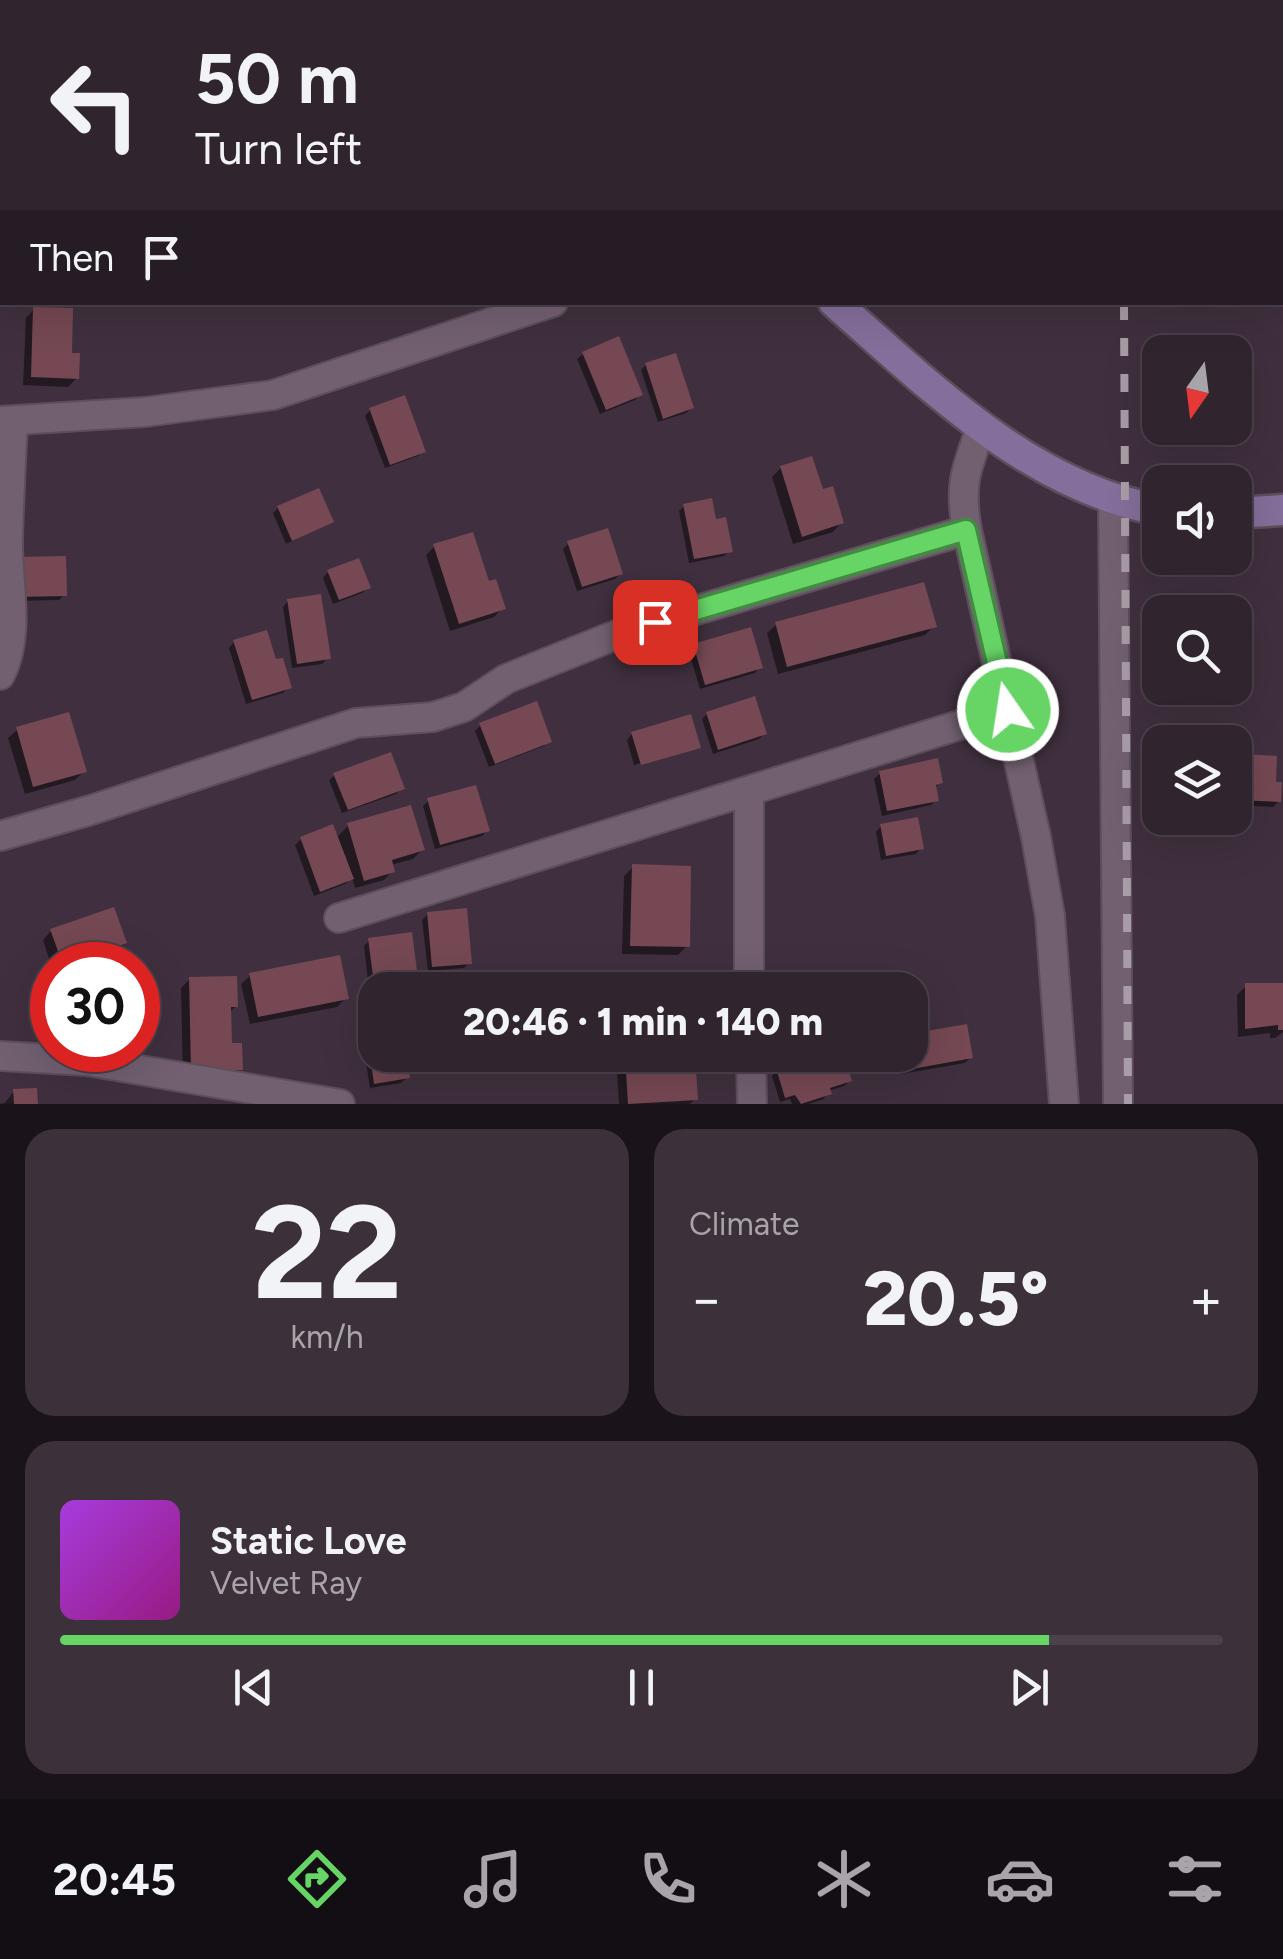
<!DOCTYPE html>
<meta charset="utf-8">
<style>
body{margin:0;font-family:Figtree,sans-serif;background:#3c303b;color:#f1f3f6;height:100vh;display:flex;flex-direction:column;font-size:38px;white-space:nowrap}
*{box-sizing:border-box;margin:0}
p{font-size:32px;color:#a8a4aa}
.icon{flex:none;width:55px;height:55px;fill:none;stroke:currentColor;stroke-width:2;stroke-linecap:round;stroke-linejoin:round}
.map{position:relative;height:1104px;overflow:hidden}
.sheet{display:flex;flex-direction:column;gap:25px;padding:25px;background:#1a141a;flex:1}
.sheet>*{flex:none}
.guide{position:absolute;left:0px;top:0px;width:1285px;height:305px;box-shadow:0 10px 40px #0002,0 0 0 2px #4b414b;background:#30242f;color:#f1f3f6;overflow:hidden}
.needle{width:65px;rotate:194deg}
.fabs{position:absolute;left:1142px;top:335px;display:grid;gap:20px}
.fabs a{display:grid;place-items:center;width:110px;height:110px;border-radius:20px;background:#30242f;box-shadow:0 10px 40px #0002,0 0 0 2px #4b414b;font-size:50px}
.speed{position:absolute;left:30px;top:942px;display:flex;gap:20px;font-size:50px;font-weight:700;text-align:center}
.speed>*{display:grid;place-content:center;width:130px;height:130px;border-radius:50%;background:#30242f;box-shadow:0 10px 40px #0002,0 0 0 2px #4b414b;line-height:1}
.speed .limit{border:15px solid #d22;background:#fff;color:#111}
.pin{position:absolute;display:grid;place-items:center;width:85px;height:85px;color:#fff;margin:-42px;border-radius:20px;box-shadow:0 5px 15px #0006}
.me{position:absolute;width:110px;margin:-55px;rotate:347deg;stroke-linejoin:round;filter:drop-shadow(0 0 8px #0008)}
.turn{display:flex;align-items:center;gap:35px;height:210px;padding:0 30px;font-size:45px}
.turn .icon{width:130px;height:130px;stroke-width:2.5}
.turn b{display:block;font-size:70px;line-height:85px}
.then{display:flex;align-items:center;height:95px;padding:0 30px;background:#0003;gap:20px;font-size:38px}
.big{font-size:75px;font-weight:800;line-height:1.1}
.sheet .tile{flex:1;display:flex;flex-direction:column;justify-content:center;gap:15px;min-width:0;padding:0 35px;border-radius:30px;background:#3c303b}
.sheet .dial{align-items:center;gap:0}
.dial b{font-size:130px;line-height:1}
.song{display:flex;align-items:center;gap:30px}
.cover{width:120px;height:120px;border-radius:15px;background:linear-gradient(135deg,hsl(280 70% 55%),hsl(310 70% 35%))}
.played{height:10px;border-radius:5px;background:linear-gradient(90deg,#67d466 85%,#4b414b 85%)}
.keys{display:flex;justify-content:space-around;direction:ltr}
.heat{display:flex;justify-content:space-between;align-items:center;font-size:55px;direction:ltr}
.sheet .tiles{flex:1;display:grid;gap:25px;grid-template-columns:1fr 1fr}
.tile:last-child{grid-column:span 2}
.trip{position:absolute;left:358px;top:972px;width:570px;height:100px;border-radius:30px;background:#30242f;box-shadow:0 10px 40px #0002,0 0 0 2px #4b414b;font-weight:800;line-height:100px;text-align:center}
.menu{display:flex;height:160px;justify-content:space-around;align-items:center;background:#130e13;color:#a8a4aa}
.menu .icon{width:70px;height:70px}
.menu .current{color:#67d466}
.menu b{font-size:45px;color:#f1f3f6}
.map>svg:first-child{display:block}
.shadow{fill:#0007}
.building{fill:#754853}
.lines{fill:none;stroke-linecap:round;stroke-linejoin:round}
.street-casing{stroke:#5c4e5a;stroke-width:32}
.secondary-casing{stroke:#5c4e5a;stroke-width:35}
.street{stroke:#726070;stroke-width:28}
.secondary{stroke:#846e9b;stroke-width:30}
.rail{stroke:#a89ca7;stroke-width:8;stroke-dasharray:18 18;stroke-linecap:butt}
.route-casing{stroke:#438a42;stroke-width:25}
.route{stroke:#67d466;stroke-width:18}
</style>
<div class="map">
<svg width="1283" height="1104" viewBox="0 0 1283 1104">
<rect width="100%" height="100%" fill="#40303f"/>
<g class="shadow">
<path d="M198,0H349L387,2H196Z"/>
<path d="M874,0H969L959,2Z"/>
<path d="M34,309L69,355L77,378L68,387L23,385L26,318Z"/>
<path d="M583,354L641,394L635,400L600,414L577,359Z"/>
<path d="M646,365L691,408L686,413L658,422L641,370Z"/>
<path d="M370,410L424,451L418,456L385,468L365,416Z"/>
<path d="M781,468L841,523L833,532L793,544L772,477Z"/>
<path d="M684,506L715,522L730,551L724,556L689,563L679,511Z"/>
<path d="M278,508L331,522L286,544L273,513Z"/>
<path d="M568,544L620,574L615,579L577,591L563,549Z"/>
<path d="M435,546L488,584L503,608L494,617L450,631L426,555Z"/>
<path d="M11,565L64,595L59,600L11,601Z"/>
<path d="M328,572L368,588L362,593L333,604L323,578Z"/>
<path d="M288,601L328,658L322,664L292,668L283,607Z"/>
<path d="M776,625L934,626L925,635L778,674L767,633Z"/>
<path d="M234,642L289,687L283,693L246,704L229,648Z"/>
<path d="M694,646L760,667L755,673L700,689L689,652Z"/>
<path d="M707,714L764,734L759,739L713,754L702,719Z"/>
<path d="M481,725L550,741L544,746L489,767L475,731Z"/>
<path d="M17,730L84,771L75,780L25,794L8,738Z"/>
<path d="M632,734L698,747L634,765L627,740Z"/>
<path d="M1248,757L1273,784L1279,801L1273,807L1235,805V773L1242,774L1243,762Z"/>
<path d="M880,773L941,782L934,789L936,800L931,805L882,816L874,779Z"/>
<path d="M335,775L402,788L396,794L342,813L329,780Z"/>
<path d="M428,801L487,830L482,836L435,849L423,806Z"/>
<path d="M348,826L422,850L413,859L391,865L392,871L384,880L355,888L352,878L345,884L314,896L295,845L301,839L336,838Z"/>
<path d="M881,826L921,848L916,854L881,860L876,832Z"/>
<path d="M633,867L687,946L678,955L622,954L624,876Z"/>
<path d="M428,914L469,963L464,968L428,971L422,920Z"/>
<path d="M51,931L125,943L116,952L89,961L90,965H52V968L43,940Z"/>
<path d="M370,940L414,970L409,975L368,980L364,946Z"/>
<path d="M250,976L346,998L337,1007L250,1024L241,984Z"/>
<path d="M190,979L236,1006L229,1013V1046L240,1069L231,1078L183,1079L181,988Z"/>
<path d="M1283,985V1032L1275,1038H1270V1033L1238,1037L1237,995L1246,986Z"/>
<path d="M910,1036L971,1057L965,1063L901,1074L898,1055H910Z"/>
<path d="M370,1050H375V1055H403L407,1077L401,1083L370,1088L365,1056Z"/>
<path d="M616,1055H693L695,1099L690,1104H619Z"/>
<path d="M826,1055H841L849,1081L844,1086L828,1091L824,1099L808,1104H792L790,1099L780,1102L772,1076L777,1070Z"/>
<path d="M14,1091L36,1104H0L5,1103Z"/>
</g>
<g class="building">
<path d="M33,307L73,308L72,353H80L79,379L31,377Z"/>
<path d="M619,336L643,395L606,410L582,352Z"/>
<path d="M676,353L694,408L663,419L645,363Z"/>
<path d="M405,395L426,452L390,465L369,408Z"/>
<path d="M812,456L823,489L833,486L844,523L802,537L780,466Z"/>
<path d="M319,488L334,522L292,541L277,506Z"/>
<path d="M712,498L716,519L726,517L733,552L694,559L683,504Z"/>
<path d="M608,528L623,574L582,587L567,541Z"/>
<path d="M473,532L489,581L496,579L506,609L459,624L433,544Z"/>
<path d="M66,556L67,596L16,597L15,557Z"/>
<path d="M359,558L371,588L339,600L327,570Z"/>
<path d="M924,582L937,627L787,667L775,622Z"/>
<path d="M321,594L331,659L297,664L287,599Z"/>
<path d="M751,627L763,668L705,685L693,644Z"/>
<path d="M267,630L276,659L283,658L292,688L252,700L233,640Z"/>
<path d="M755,696L767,734L718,750L706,712Z"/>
<path d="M537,701L552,742L495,764L479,723Z"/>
<path d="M69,712L87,772L33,787L16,727Z"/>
<path d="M691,714L701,748L641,765L631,732Z"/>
<path d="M391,752L405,789L348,810L333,773Z"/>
<path d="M1247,754L1277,756L1276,782H1282L1281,802L1235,800V771H1247Z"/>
<path d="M938,758L943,783L936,785L939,801L887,811L879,771Z"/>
<path d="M476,785L490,831L440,845L427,798Z"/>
<path d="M411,805L425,850L392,860L395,872L364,881L347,823Z"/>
<path d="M918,817L924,849L886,856L880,824Z"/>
<path d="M333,824L354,879L320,892L300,837Z"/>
<path d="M632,864L691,866L690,947L630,946Z"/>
<path d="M114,907L127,943L90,957L93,965H63L50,929Z"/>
<path d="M467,908L472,964L432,967L427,912Z"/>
<path d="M412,932L417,971L373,976L368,938Z"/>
<path d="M340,955L349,999L258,1017L249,973Z"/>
<path d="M237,976L238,1007H231L232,1043H242L243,1070L191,1071L189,977Z"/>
<path d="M444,982L445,990H398V987Z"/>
<path d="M1245,983H1283V1030H1278V1025L1245,1029Z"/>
<path d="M967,1024L973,1058L906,1070L904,1055H910V1034Z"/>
<path d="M375,1047V1055H406L410,1078L374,1084L369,1048Z"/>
<path d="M625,1055H695L698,1100L628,1104Z"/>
<path d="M817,1055H843L852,1081L830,1088L832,1094L801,1104L795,1095L785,1098L776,1068Z"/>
<path d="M37,1088L38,1104H14L13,1089Z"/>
</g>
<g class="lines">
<g class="street-casing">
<g id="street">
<path d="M0,421L145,412L273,395L553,302"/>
<path d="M1113,500L1118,1104"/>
<path d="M967,530L1036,837L1050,916L1064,1104"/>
<path d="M0,675C21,634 7,583 8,538C9,499 11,460 13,422"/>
<path d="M0,836L91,810L356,723L433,717L464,707L506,679L626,631L967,530C959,485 966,469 981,428"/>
<path d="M339,918L1008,710"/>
<path d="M749,990V791"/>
<path d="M751,1055L752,1104"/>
<path d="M0,1056L87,1061L340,1104"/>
</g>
</g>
<g class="secondary-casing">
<g id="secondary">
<path d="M651,0L652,2"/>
<path d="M834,302C929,385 1031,488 1160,510"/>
<path d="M1235,513L1283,510"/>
</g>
</g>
<use href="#street" class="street"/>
<use href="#secondary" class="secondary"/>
<g class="rail">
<path d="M1121,0V2"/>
<path d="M1124,302L1128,1104"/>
</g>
</g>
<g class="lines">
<g class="route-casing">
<path id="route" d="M655,622L966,530L1008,710"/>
</g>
<use href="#route" class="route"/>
</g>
</svg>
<div class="fabs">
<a><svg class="needle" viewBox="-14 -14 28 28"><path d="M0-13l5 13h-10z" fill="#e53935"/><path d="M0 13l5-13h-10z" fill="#a8a4aa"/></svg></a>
<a><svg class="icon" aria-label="sound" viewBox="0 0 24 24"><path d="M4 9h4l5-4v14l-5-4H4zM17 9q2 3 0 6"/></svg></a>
<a><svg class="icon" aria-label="search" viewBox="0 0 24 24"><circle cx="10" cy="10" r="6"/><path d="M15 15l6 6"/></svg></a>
<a><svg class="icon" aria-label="layers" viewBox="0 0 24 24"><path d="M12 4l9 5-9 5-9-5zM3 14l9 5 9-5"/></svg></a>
</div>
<div class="speed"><div class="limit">30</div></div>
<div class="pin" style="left:655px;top:622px;background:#d93025"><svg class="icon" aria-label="arrive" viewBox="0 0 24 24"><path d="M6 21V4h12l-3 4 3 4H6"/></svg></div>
<svg class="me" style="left:1008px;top:710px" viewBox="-20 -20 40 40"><circle r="17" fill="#67d466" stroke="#fff" stroke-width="3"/><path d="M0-11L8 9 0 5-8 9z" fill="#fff"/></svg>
<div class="trip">20:46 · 1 min · 140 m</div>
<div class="guide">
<div class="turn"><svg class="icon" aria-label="left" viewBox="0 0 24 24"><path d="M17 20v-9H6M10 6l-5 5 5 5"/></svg><div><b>50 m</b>Turn left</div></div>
<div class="then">Then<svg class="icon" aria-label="arrive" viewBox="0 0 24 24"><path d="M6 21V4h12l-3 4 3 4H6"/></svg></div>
</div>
</div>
<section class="sheet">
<div class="tiles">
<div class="tile dial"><b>22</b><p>km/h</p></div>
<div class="tile"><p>Climate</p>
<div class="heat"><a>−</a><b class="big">20.5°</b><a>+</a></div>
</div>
<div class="tile">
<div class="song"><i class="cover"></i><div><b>Static Love</b><p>Velvet Ray</p></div></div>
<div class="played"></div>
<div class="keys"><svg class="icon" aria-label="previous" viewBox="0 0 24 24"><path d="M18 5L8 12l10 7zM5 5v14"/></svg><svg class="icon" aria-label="pause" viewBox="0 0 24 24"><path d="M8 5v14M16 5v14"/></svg><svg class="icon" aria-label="next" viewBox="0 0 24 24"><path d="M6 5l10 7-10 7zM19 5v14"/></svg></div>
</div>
</div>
</section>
<nav class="menu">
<b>20:45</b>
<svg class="icon current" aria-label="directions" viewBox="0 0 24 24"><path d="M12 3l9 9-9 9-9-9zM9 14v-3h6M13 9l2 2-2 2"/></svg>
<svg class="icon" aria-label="music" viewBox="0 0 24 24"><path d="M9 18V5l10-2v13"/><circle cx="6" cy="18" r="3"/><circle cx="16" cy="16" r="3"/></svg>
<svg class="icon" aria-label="phone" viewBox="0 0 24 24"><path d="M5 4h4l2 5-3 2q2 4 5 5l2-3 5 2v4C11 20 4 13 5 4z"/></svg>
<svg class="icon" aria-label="climate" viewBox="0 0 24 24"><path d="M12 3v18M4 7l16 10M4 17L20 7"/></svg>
<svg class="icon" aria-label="car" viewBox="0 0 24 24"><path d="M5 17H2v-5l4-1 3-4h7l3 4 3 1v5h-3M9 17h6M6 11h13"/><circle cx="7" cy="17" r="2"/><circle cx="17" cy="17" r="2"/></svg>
<svg class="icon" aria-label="filters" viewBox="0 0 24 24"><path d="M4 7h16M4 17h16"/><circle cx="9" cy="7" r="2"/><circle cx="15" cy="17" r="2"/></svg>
</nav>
